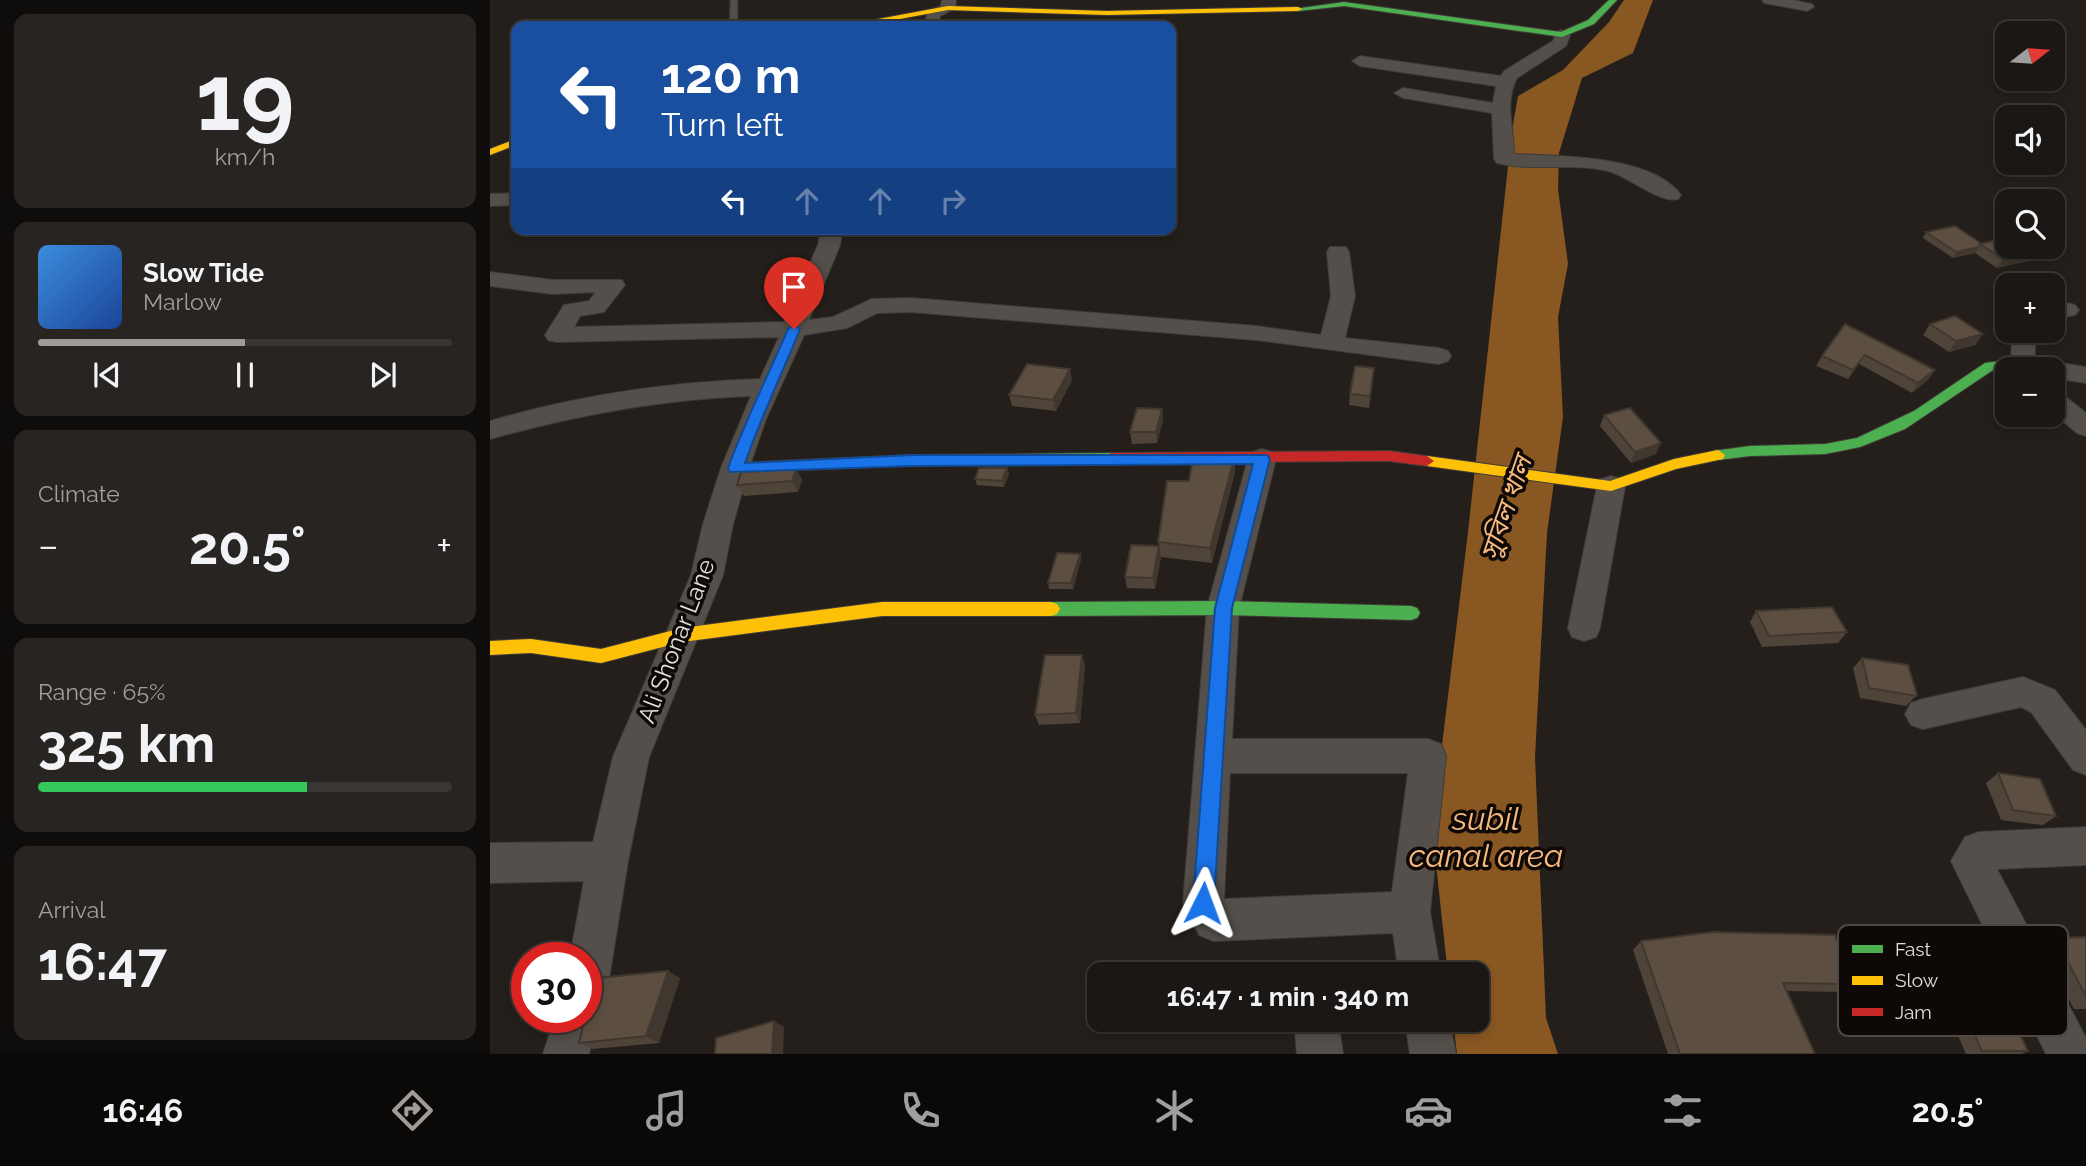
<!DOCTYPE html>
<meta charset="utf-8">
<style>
body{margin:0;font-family:Raleway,"Noto Sans Bengali",sans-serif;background:#282422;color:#f1f3f6;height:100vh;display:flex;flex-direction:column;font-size:26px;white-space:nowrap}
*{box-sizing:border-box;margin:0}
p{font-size:23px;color:#a09fa0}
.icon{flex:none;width:38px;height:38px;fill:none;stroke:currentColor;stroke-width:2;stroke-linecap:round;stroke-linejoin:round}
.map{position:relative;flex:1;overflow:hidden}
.side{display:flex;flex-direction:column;gap:14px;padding:14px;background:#0f0d0b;width:490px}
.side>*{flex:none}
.guide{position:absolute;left:21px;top:21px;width:665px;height:214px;border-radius:14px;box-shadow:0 4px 10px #0003,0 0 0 2px #393634;background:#1a4fa0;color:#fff;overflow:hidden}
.needle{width:46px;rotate:73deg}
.tools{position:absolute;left:1505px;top:21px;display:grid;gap:14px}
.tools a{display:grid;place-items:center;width:70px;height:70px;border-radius:14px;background:#1b1714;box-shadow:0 4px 10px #0003,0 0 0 2px #393634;font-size:35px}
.speed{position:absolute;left:21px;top:942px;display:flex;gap:14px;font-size:35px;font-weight:700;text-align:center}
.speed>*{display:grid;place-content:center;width:91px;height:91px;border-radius:50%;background:#1b1714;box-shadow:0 4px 10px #0003,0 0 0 2px #393634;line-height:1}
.speed .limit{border:10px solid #d22;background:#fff;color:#111}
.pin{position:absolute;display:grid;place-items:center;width:60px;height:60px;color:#fff;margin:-72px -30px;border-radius:50% 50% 50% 0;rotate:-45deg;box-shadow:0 0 7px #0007}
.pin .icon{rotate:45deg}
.me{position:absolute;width:77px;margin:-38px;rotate:3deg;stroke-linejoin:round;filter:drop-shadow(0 0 5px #0008)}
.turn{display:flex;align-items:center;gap:24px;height:147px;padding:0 35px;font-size:32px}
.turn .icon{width:91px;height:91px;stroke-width:2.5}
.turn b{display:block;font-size:49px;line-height:60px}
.lanes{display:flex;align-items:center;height:66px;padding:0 35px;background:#0003;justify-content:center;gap:35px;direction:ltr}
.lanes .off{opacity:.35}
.big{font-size:52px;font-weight:700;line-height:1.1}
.side .card{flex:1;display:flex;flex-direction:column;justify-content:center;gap:10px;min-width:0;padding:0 24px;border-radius:14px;background:#282422}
.side .dial{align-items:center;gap:0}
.dial b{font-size:91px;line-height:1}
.song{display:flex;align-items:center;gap:21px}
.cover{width:84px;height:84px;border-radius:10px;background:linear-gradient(135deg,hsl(210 70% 55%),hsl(220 70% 35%))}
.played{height:7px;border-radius:4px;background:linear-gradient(90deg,#a29c96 50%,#393634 50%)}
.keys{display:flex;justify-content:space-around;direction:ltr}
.heat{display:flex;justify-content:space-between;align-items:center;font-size:38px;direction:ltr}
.charge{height:10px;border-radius:5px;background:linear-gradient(90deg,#34c759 65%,#393634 0)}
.trip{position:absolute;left:597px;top:962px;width:402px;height:70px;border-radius:14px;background:#1b1714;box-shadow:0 4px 10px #0003,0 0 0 2px #393634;font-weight:700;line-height:70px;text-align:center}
.tab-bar{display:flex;height:112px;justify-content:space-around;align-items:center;background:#0b0908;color:#a09fa0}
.tab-bar .icon{width:49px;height:49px}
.tab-bar .active{color:#a29c96}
.tab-bar b{font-size:32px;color:#f1f3f6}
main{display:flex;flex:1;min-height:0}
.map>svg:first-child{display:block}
.water{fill:#895722}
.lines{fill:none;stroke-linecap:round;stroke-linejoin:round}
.lane-casing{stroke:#403c38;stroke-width:3}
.street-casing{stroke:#403c38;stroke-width:2}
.fast-casing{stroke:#403c38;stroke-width:2}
.slow-casing{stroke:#403c38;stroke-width:2}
.jam-casing{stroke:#403c38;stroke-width:2}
.lane{fill:#544f4a;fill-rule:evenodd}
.street{fill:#544f4a;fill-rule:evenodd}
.fast{fill:#4caf50;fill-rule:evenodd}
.slow{fill:#ffc107;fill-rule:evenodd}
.jam{fill:#c62828;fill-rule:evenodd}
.wall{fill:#4f4439}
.shaded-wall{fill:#40372e}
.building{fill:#5c4f42;stroke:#40372e;stroke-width:2}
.route{fill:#1a73e8;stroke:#114b97;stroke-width:2}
.labels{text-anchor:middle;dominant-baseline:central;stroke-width:7;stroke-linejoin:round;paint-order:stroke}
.street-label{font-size:24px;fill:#e6dfd8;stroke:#0e0906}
.water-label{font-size:26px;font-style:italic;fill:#f7b97d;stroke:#0e0906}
.near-water-label{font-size:32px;font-style:italic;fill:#f7b97d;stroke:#0e0906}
.key{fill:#0e0906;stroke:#4f4945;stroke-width:2}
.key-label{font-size:19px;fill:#e6dfd8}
</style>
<main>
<section class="side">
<div class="card dial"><b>19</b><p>km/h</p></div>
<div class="card">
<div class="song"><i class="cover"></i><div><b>Slow Tide</b><p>Marlow</p></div></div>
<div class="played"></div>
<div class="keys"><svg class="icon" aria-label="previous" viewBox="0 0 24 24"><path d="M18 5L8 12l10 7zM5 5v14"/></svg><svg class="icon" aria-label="pause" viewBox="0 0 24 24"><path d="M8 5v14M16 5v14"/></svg><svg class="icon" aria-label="next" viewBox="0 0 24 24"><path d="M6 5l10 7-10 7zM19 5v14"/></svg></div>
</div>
<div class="card"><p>Climate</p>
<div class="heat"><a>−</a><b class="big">20.5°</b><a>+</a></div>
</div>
<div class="card"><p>Range · 65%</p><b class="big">325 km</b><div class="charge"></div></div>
<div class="card"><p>Arrival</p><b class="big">16:47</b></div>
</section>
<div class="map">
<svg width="1596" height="1054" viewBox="0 0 1596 1054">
<rect width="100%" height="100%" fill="#241f1a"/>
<path class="water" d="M1134,0H1163L1143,53L1092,78L1069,153L1068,189L1078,264L1068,317L1073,417L1057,533L1045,757L1056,1018L1068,1054H967L963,1020H987V975H958L942,827L978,532L1022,130L1028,96L1073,70L1119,22Z"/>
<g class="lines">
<g class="lane-casing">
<path id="lane" d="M241,0H247V26H240Z"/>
</g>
<g class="street-casing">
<g id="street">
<path d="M452,0H466L465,8L450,16L448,26H434L438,11L451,6Z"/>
<path d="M1272,0H1303L1322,4L1324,7L1317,11L1274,3Z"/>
<path d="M1072,30L1080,35L1076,46L1027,78C1014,103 1024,128 1024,154C1069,156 1162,155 1191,195L1188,199C1170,204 1138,176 1118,171C1083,162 1043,172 1007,163L1004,159L1002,113L913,98L904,93L913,88L1003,103L1006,86L870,66L862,61L870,56L1011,76L1014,71L1063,41L1067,32Z"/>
<path d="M26,193V205L0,206V194Z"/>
<path d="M331,229H353L350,245L319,320L343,317L382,299L421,298L766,326L831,335L841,296L837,252L840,247H856L859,252L865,296L855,338L949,348L958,351L961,356L958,361L949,364L766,340L421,312L387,313L357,328L314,335L276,419L259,468L243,524L233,575L159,757L138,861L118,985L111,1000L103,1003L109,1017L99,1054H53L65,1017H96V957H80L94,881L0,883V843L103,842L123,757L201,575L213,524L231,468L261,396C172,399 86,415 0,439V421C89,395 178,382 270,379L289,337L67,342L58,340L55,335L74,305L99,301L106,292L63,294L0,286V272L63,280H132L135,285L114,312L90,316L84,327L294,322L328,245Z"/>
<path d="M1577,303L1585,305L1589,310L1585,315L1563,319V305Z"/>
<path d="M1522,331H1546L1544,369H1524L1521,366Z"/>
<path d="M1563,362L1596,367V383L1563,378V369H1551L1554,364Z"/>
<path d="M1563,392L1572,394L1596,413V436L1587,433L1563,413Z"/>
<path d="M772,449L782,452L786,459L749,608L742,739H938L951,744L956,756L940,912L951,975H909L903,933L724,941L709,935L693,903L717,608L758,459L762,452ZM740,773H918L902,892L734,899Z"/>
<path d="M1121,476L1131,479L1135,486L1110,628L1106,637L1094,641L1082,637L1078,628L1107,486L1111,479Z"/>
<path d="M1533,677L1565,690L1596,730V775L1583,770L1541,712L1531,707L1433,729L1421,725L1415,714L1421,703L1433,699Z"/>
<path d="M1596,827V865L1507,869L1596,1038V1054H1556L1461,861L1475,837L1489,832Z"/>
<path d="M804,1020H848L853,1054H807Z"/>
<path d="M915,1020H959L966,1054H920Z"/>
</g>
</g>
<g class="fast-casing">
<g id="fast">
<path d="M1119,0H1127L1104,24L1072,37L854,6L808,11L804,9L854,2L1071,32L1098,20Z"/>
<path d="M1518,360L1558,365L1565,369L1563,372V369L1503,370L1415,429L1370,447L1335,454L1260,456L1228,460L1221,455L1223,451L1260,446L1335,444L1367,438L1424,411L1495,363Z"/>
<path d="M621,453L628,458L621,463L422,465L245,473L238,468L245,463L422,455Z"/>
<path d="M733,601L921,606L927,608L930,613L927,618L921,620L733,615L561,616L555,614L552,609L555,604L561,602Z"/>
</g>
</g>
<g class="slow-casing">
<g id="slow">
<path d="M458,6L617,11L808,7L812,9L808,11L617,15L458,10L383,24L327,26L383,20Z"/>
<path d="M26,139V145L0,155V149Z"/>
<path d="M1228,450L1235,455L1233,459L1186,469L1121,491L937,466L930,461L937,456L1120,481L1184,459Z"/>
<path d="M392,602H561L567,604L570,609L567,614L561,616H392L192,642L111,663L41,653L0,655V641L41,639L111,649L192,628Z"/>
</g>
</g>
<g class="jam-casing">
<path id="jam" d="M899,451L937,456L944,461L937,466L899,461L621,463L614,458L621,453Z"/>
</g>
<use href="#lane" class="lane"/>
<use href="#street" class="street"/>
<use href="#fast" class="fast"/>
<use href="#slow" class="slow"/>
<use href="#jam" class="jam"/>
</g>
<g class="wall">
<path d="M1436,232L1492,244L1542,260L1507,268L1485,253L1463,258L1433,238Z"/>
<path d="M1355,324L1439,379L1422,393L1369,364L1358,379L1326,366L1332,356Z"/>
<path d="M1440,324L1493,334L1485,345L1459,352L1433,335Z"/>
<path d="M582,380L566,411L522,406L519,395Z"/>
<path d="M883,380L879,408L859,405L860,394Z"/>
<path d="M672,409L673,420L667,443L642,444L640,432Z"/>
<path d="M1114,415L1166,454L1141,463L1110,426Z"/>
<path d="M745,456V472L722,563L671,557L665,589L637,588L635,577L669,546L668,542L699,481Z"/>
<path d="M517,468L519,474L514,487L487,485L485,479Z"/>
<path d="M306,469L312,480L308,492L254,496L247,485Z"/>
<path d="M590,554L591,559L583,589H559L558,583Z"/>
<path d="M1266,611L1357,632L1348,643L1272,647L1260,622Z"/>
<path d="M1372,658L1426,696L1416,706L1370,698L1363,668Z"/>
<path d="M595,665L590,723L549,725L545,715Z"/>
<path d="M1508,773L1566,816L1553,825L1511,820L1496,783Z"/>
<path d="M1596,937V1009H1584L1550,946L1565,938Z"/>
<path d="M1151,941L1363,984L1350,992L1297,991L1325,1054H1178L1143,950Z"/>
<path d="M1455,970L1555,1022L1540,1028H1527L1538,1051L1532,1054H1476L1442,977Z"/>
<path d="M190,978L169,1043L103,1049L89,1043Z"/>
</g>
<g class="shaded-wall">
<path d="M1489,247L1485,253L1463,258L1466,252Z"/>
<path d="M1548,251L1542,260L1507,268L1513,259Z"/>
<path d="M1493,334L1485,345L1459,352L1466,341Z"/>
<path d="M1375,355L1369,364L1358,379L1363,370Z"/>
<path d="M580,369L582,380L566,411L563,400Z"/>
<path d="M1445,370L1439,379L1422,393L1428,383Z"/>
<path d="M672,409L673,420L667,443L666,432Z"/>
<path d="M1171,443L1166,454L1141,463L1145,452Z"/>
<path d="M745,456V472L722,563L720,548Z"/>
<path d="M517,468L519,474L514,487L512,481Z"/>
<path d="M306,469L312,480L308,492L302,481Z"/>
<path d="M669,546L671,557L665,589L663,578Z"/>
<path d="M590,554L591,559L583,589L581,583Z"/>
<path d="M592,655L595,665L590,723L586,713Z"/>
<path d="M178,971L190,978L169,1043L156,1036Z"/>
<path d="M284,1021L294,1027L293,1054H282Z"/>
</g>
<g class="building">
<path d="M1465,226L1492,244H1490L1489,247L1466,252L1436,232Z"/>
<path d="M1517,238V247H1541L1548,251L1513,259L1490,244Z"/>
<path d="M1465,316L1493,334L1466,341L1440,324Z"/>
<path d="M1355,324L1445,370L1428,383L1375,355L1363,370L1332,356Z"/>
<path d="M537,364L580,369L563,400L519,395Z"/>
<path d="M865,366L884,368L880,396L860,394Z"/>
<path d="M647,408L672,409L666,432H640Z"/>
<path d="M1140,408L1171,443L1145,452L1114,415Z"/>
<path d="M745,456L720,548L668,542L677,481H699L703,457Z"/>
<path d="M489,468H517L512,481L485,479Z"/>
<path d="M306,469L302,481L247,485L251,472Z"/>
<path d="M641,545L669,546L663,578L635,577Z"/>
<path d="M567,553L590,554L581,583H558Z"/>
<path d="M1342,607L1357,632L1279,636L1266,611Z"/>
<path d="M555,655H592L586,713L545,715Z"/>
<path d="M1372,658L1418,665L1427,695L1426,696L1379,688Z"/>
<path d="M1508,773L1550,779L1566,816L1523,810Z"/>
<path d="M1223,932L1345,935L1363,984L1293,983L1325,1054H1190L1151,941Z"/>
<path d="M1596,937V996L1565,938Z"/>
<path d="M1455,970H1529L1555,1022H1524L1538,1051H1492Z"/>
<path d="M178,971L156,1036L89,1043L95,1017H96L97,1008L108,978Z"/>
<path d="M284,1021L282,1054H225L226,1038Z"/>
</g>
<path class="route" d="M304,325L310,329C292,374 271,417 255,463L422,455H777L780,459L742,608L724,903L721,911L713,914L706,911L703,903L725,608L763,464L422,466L240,472L238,468C255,421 278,376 298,329Z"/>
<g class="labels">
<g class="street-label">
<text transform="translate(186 641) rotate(-69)">Ali Shonar Lane</text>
</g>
<g class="water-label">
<text transform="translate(1016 508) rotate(-71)">সুবিল খাল</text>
</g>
<g class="near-water-label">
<text x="996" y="818">subil<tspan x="996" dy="37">canal area</tspan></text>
</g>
</g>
<rect x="1348" y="925" width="230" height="111" rx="10" class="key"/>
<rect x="1362" y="945" width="31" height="8" fill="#4caf50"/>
<rect x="1362" y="976" width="31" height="9" fill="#ffc107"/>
<rect x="1362" y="1008" width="31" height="8" fill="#c62828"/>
<g class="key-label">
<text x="1405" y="956">Fast</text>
<text x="1405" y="987">Slow</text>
<text x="1405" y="1019">Jam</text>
</g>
</svg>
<div class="tools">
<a><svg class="needle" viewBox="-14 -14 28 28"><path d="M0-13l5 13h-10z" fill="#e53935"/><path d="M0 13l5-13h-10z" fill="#a09fa0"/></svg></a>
<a><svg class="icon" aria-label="sound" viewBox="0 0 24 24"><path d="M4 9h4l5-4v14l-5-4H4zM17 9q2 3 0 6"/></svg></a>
<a><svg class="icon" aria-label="search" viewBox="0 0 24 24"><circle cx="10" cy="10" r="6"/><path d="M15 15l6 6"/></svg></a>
<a>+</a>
<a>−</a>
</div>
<div class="speed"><div class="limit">30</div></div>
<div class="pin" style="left:304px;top:329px;background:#d93025"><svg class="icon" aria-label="arrive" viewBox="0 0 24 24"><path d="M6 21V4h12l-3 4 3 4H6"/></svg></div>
<svg class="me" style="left:713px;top:903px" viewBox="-20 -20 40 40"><path d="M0-17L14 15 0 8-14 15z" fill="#1a73e8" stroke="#fff" stroke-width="4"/></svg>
<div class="trip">16:47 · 1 min · 340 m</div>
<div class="guide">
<div class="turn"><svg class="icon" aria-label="left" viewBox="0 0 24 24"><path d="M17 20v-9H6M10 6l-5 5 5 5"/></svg><div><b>120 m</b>Turn left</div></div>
<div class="lanes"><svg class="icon" aria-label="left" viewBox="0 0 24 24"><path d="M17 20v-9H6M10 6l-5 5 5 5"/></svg><svg class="icon off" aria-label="ahead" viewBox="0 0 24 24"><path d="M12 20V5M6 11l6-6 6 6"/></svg><svg class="icon off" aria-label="ahead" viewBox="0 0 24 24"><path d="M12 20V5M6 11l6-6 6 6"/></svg><svg class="icon off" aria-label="right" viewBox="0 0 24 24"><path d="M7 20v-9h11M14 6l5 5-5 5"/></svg></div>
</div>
</div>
</main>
<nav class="tab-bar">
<b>16:46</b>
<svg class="icon active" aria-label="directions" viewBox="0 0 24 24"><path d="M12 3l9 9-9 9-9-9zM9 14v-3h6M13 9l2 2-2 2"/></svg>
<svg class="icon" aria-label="music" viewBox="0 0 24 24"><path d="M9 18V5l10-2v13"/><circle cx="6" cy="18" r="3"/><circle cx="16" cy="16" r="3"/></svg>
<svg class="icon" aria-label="phone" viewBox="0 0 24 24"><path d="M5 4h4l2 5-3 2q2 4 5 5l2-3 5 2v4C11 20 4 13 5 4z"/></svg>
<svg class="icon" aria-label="climate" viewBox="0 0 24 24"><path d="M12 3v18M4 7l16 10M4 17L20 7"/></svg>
<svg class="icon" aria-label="car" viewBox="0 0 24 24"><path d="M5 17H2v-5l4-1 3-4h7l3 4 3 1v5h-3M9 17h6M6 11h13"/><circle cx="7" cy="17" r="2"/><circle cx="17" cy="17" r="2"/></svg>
<svg class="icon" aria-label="filters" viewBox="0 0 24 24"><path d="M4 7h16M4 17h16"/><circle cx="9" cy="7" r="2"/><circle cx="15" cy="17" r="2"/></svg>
<b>20.5°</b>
</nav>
